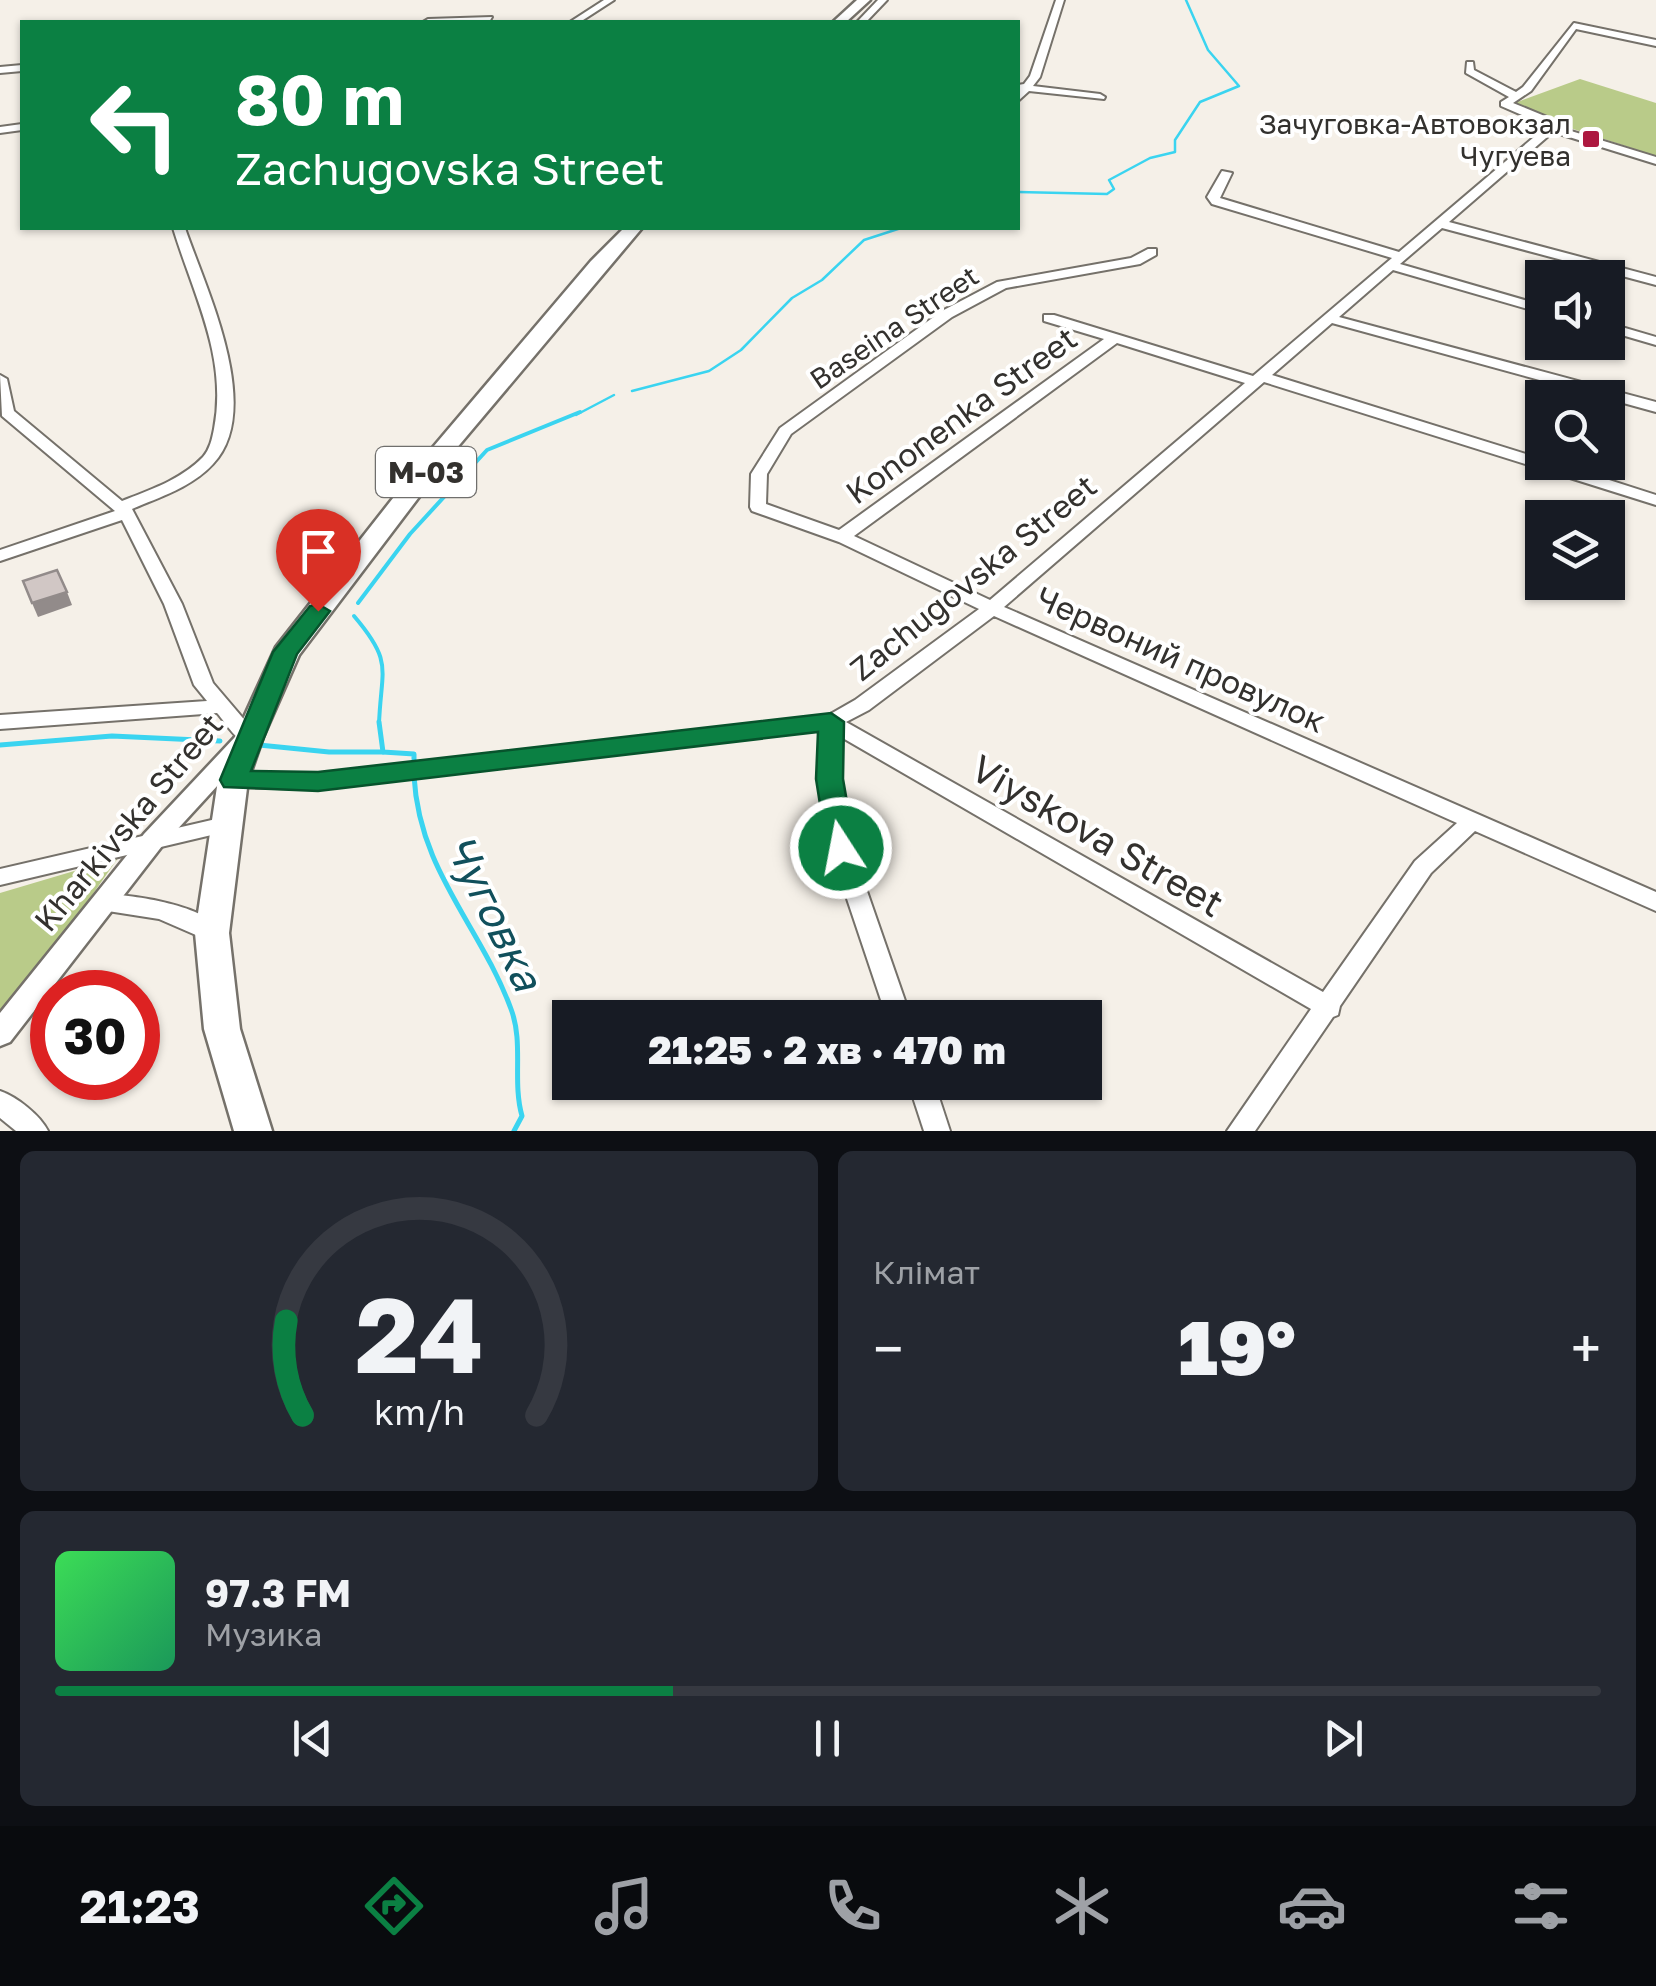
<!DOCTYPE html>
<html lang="uk">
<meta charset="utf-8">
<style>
body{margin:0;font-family:"Golos Text",sans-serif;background:#242831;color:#f1f3f6;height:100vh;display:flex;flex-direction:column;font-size:38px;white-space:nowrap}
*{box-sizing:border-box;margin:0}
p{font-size:32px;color:#9ea1a6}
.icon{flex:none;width:55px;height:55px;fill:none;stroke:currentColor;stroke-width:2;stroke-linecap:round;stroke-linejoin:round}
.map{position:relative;height:1131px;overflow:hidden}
.panel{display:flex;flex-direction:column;gap:20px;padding:20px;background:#0d0f14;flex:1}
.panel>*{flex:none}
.top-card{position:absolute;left:20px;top:20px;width:1000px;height:210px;border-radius:0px;box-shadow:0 2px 8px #0004;background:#0b8043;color:#fff;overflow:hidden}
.controls{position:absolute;left:1525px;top:260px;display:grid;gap:20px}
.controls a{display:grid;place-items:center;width:100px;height:100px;border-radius:0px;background:#171b24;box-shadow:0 2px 8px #0004;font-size:50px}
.speed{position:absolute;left:30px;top:970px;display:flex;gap:20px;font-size:50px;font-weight:700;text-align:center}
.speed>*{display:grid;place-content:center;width:130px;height:130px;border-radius:50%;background:#171b24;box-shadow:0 2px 8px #0004;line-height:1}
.speed .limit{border:15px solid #d22;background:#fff;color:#111}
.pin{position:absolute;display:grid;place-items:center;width:85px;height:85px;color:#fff;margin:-102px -42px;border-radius:50% 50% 50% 0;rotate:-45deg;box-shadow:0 0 10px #0007}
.pin .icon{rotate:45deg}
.me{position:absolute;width:110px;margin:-55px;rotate:349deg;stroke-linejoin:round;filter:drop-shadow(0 0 8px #0008)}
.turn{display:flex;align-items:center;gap:35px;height:210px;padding:0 50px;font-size:45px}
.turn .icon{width:130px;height:130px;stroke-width:2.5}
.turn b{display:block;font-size:70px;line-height:85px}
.big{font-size:75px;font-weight:800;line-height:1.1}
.panel .card{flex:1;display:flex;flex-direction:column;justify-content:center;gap:15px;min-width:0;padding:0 35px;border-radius:15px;background:#242831}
.panel .dial{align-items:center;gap:0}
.dial svg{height:260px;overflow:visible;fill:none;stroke:#363941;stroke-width:7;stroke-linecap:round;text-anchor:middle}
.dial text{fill:#f1f3f6;stroke:none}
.song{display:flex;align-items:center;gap:30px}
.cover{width:120px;height:120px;border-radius:15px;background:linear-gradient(135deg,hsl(130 70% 55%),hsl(150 70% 35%))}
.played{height:10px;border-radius:5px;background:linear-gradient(90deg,#0b8043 40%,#363941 40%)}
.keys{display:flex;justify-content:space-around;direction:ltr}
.heat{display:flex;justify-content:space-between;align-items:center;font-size:55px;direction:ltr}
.panel .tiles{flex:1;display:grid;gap:20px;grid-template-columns:1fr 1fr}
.card:last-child{grid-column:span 2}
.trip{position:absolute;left:552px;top:1000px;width:550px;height:100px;border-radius:0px;background:#171b24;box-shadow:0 2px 8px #0004;font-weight:800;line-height:100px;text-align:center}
.dock{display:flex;height:160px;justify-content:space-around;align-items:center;background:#090b0e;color:#9ea1a6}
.dock .icon{width:70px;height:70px}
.dock .current{color:#0b8043}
.dock b{font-size:45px;color:#f1f3f6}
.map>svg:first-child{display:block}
.green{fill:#b9cb89}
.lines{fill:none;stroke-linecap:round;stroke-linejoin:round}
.stream-far2{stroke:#3ad4f0;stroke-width:2.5}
.stream-far1{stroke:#3ad4f0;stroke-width:4}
.stream{stroke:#3ad4f0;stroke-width:5}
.minor-casing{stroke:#75716a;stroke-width:4}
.major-casing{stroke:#75716a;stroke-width:5}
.highway-casing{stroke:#75716a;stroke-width:5}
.minor{fill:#fff;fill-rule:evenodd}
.major{fill:#fff;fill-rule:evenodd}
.highway{fill:#fff;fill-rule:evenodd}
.shaded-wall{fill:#928b8a}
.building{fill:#d1c7c5;stroke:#928b8a;stroke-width:2.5}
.route{fill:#0b8043;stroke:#07532c;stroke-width:2.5}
.poi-dot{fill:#ad1840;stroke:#fff;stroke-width:4}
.labels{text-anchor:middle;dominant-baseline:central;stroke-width:8;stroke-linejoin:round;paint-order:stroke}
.far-poi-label{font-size:28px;fill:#33312e;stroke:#fff;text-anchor:end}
.far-street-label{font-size:28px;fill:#33312e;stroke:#fff}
.shield{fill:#fff;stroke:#706f6d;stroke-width:2.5}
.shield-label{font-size:30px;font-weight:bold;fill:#33312e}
.street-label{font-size:32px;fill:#33312e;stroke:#fff}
.near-street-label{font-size:38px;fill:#33312e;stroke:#fff}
.near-water-label{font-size:42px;font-style:italic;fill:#11505c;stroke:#fff}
</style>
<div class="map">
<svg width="1656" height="1131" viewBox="0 0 1656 1131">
<rect width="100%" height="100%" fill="#f5f0e8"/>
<g class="green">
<path d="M1580,79L1656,103V156L1570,128L1512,104Z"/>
<path d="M118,858L53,951L0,1015V893Z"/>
</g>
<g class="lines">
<g class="stream-far2">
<path d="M1018,192L1107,194L1114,189L1109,180L1150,158L1175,152V140L1200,102L1239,86L1208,50L1186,0"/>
<path d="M632,391L709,371L741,350L792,298L822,280L864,240L901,228"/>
<path d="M576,415L614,395"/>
</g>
<g class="stream-far1">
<path d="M358,603L410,534L487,450L580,412"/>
<path d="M354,616C394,663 381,668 379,724"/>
</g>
<g class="stream">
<path d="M379,722L383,752L414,754V759"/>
<path d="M0,745L112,736L220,741"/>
<path d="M259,745L329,752H383"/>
<path d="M414,776C419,871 480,925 511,1009C524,1043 512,1081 522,1116L514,1131"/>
</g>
<g class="minor-casing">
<g id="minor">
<path d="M604,0H614L580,22H570Z"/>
<path d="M878,0H887L866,22H857Z"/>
<path d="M1056,0H1064L1040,77L1033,86L1100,94L1105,97L1104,99L1029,91L1018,101V85L1024,84L1030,76Z"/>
<path d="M492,17L489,22H423L428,19Z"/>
<path d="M1574,23L1656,40V46L1576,29L1531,91L1513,103L1552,119L1558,127L1656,157V164L1553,132L1449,222L1656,277V285L1442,228L1400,264L1542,305V313L1393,270L1339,317L1656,402V412L1332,323L1272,375L1542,459V462H1553L1656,495V505L1264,382L1004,607L1656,892V911L1475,831L1431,873L1340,1006L1338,1015L1333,1017L1255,1131H1227L1311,1009L841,737L840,779L852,848L911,1018H887L830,848L820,779L821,730L318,789L233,787L226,785L223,780L226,775L233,773L318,775L827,716L855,700L979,609L839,542L752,511L750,507L751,474L780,428L942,311L997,282L1131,258L1148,249H1156V255L1140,264L1006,288L952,317L791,434L767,474L766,504L839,530L1104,339L1044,321V315H1054L1253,376L1392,258L1212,204L1207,197L1222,171L1232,173L1220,198L1399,252L1547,126L1501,106V102L1509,97L1466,73L1467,62H1473L1474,70L1516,92L1523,87ZM1117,343L1245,383L990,600L854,536ZM994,616L1457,823L1415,861L1323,992L846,722L869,710Z"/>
<path d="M22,65V71L0,73V67Z"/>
<path d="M22,124V130L0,133V127Z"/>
<path d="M173,228H185C205,287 265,409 213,464C192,487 160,497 132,509L182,604L213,683L259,737L256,742C238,747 228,725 217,713L0,729V715L207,701L194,685L164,604L122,520L0,561V550L115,511L2,416L0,375L7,379L14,411L122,501C150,490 182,479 203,457C210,449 212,439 214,429C228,357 193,294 173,228Z"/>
<path d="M1608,323L1656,337V345L1608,331Z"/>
<path d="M229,816L237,819L240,824L237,829L0,885V869Z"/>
<path d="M103,894C134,895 207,905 224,933L220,939L212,942L159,919L95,909L92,903L95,897Z"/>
<path d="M908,1082H934L950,1131H924Z"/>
<path d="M0,1091C17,1097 40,1115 48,1131H16L0,1118Z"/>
</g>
</g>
<g class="major-casing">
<path id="major" d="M244,734L252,736L256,742L252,748L162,846L10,1042L0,1046V1013L144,834L236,736Z"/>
</g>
<g class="highway-casing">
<g id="highway">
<path d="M857,0H870L846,22H833Z"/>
<path d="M624,228H642L450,456L299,655L263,737L248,780L229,933L240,1029L272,1131H234L204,1029L195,933L218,780L235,737L276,647L434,446L591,261Z"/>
</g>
</g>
<use href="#minor" class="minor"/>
<use href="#major" class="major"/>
<use href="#highway" class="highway"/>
</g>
<path class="shaded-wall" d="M67,592L72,605L38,617L32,603Z"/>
<path class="building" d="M57,570L67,592L32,603L23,581Z"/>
<path class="route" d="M318,604L330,611L297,654L251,771L318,772L831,713L844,722L843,779L855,848L851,856L841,859L831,856L827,848L816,779L818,732L318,791L224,787L220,780L273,652L310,606Z"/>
<rect class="poi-dot" x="1581" y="129" width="20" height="20" rx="5"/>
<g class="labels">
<g class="far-poi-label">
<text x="1571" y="123">Зачуговка-Автовокзал<tspan x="1571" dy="32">Чугуева</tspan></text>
</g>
<g class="far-street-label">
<text transform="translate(894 327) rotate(-34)">Baseina Street</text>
</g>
<rect class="shield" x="376" y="447" width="100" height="50" rx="8"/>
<g class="shield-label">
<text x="426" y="472">М-03</text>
</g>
<g class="street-label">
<text transform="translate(961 415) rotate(-36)">Kononenka Street</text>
<text transform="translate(973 577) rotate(-39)">Zachugovska Street</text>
<text transform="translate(1181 659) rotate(24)">Червоний провулок</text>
<text transform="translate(128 822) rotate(-50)">Kharkivska Street</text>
</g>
<g class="near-street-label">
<text transform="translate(1098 835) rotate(30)">Viyskova Street</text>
</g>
<g class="near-water-label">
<text transform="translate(495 912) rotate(64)">Чуговка</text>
</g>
</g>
</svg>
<div class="controls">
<a><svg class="icon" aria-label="sound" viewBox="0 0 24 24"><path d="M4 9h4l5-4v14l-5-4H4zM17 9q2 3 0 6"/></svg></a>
<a><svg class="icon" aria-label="search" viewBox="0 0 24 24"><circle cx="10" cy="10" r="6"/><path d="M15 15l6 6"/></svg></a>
<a><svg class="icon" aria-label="layers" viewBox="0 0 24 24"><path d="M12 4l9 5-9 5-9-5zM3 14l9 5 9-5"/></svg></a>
</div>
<div class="speed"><div class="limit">30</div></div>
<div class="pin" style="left:318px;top:611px;background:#d93025"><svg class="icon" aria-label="arrive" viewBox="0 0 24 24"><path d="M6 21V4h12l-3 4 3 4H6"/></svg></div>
<svg class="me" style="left:841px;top:848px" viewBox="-20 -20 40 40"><circle r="17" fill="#0b8043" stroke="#fff" stroke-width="3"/><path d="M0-11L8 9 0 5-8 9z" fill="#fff"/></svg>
<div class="trip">21:25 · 2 хв · 470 m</div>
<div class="top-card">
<div class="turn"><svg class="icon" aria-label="left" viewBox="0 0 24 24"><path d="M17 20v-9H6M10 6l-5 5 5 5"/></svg><div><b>80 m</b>Zachugovska Street</div></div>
</div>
</div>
<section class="panel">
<div class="tiles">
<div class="card dial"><svg viewBox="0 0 100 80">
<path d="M14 69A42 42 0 1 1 86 69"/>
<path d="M14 69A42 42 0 0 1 9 40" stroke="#0b8043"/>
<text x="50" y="56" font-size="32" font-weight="700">24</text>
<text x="50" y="72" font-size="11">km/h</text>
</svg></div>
<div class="card"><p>Клімат</p>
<div class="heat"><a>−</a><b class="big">19°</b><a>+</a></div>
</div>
<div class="card">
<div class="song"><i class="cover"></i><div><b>97.3 FM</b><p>Музика</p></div></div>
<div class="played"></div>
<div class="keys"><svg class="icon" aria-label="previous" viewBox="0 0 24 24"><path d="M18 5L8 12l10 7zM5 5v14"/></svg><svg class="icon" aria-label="pause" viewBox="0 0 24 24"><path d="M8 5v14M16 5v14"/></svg><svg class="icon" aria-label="next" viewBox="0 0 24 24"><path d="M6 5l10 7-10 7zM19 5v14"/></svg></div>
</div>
</div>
</section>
<nav class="dock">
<b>21:23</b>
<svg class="icon current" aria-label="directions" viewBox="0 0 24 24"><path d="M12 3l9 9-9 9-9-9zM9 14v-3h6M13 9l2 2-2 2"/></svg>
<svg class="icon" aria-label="music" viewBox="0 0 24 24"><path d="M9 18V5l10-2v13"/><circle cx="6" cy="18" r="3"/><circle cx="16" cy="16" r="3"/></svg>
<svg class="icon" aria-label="phone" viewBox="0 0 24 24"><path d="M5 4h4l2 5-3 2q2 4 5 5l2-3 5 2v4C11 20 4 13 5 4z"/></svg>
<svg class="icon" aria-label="climate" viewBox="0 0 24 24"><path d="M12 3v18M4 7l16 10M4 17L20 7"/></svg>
<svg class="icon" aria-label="car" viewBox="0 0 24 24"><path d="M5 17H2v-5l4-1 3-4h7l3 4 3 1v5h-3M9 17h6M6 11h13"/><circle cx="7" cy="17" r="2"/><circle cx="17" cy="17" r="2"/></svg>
<svg class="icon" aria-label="filters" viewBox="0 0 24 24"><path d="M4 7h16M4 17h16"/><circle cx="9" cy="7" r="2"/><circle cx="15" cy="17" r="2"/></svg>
</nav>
